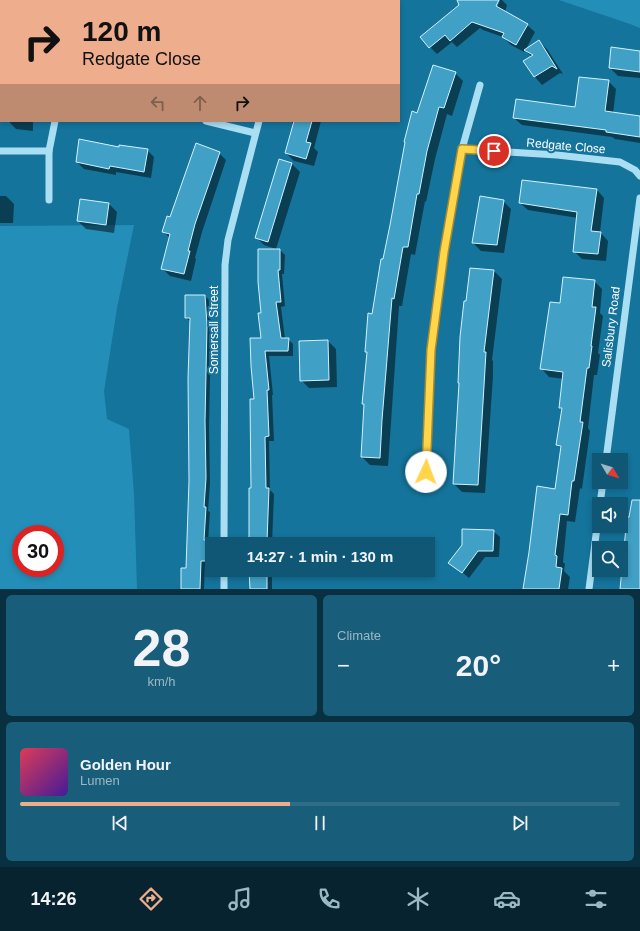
<!DOCTYPE html>
<meta charset="utf-8">
<style>
body{margin:0;font-family:Arial,sans-serif;background:#185d7a;color:#f1f3f6;height:100vh;display:flex;flex-direction:column;font-size:15px;white-space:nowrap}
*{box-sizing:border-box;margin:0}
p{font-size:13px;color:#9bb8c5}
.icon{flex:none;width:22px;height:22px;fill:none;stroke:currentColor;stroke-width:2;stroke-linecap:round;stroke-linejoin:round}
.map{position:relative;height:589px;overflow:hidden}
.panel{display:flex;flex-direction:column;gap:6px;padding:6px;background:#083040;flex:1}
.panel>*{flex:none}
.banner{position:absolute;left:0px;top:0px;width:400px;height:122px;box-shadow:0 2px 6px #0003;background:#eead8d;color:#111;overflow:hidden}
.needle{width:26px;rotate:128deg}
.tools{position:absolute;left:592px;top:453px;display:grid;gap:8px}
.tools a{display:grid;place-items:center;width:36px;height:36px;border-radius:0px;background:#0f5775;box-shadow:0 2px 6px #0003;font-size:20px}
.speed{position:absolute;left:12px;top:525px;display:flex;gap:8px;font-size:20px;font-weight:700;text-align:center}
.speed>*{display:grid;place-content:center;width:52px;height:52px;border-radius:50%;background:#0f5775;box-shadow:0 2px 6px #0003;line-height:1}
.speed .limit{border:6px solid #d22;background:#fff;color:#111}
.pin{position:absolute;display:grid;place-items:center;width:34px;height:34px;color:#fff;margin:-17px;border:2px solid #fff;border-radius:50%;box-shadow:0 1px 4px #0007}
.me{position:absolute;width:44px;margin:-22px;rotate:2deg;stroke-linejoin:round;filter:drop-shadow(0 0 3px #0008)}
.turn{display:flex;align-items:center;gap:14px;height:84px;padding:0 16px;font-size:18px}
.turn .icon{width:52px;height:52px;stroke-width:2.5}
.turn b{display:block;font-size:28px;line-height:34px}
.lanes{display:flex;align-items:center;height:38px;padding:0 16px;background:#0003;justify-content:center;gap:20px;direction:ltr}
.lanes .off{opacity:.35}
.big{font-size:30px;font-weight:800;line-height:1.1}
.panel .widget{flex:1;display:flex;flex-direction:column;justify-content:center;gap:6px;min-width:0;padding:0 14px;border-radius:6px;background:#185d7a}
.panel .dial{align-items:center;gap:0}
.dial b{font-size:52px;line-height:1}
.song{display:flex;align-items:center;gap:12px}
.cover{width:48px;height:48px;border-radius:6px;background:linear-gradient(135deg,hsl(350 70% 55%),hsl(260 70% 35%))}
.played{height:4px;border-radius:2px;background:linear-gradient(90deg,#eead8d 45%,#2f6d87 45%)}
.keys{display:flex;justify-content:space-around;direction:ltr}
.heat{display:flex;justify-content:space-between;align-items:center;font-size:22px;direction:ltr}
.panel .tiles{flex:1;display:grid;gap:6px;grid-template-columns:1fr 1fr}
.widget:last-child{grid-column:span 2}
.trip{position:absolute;left:205px;top:537px;width:230px;height:40px;border-radius:0px;background:#0f5775;box-shadow:0 2px 6px #0003;font-weight:800;line-height:40px;text-align:center}
.tabs{display:flex;height:64px;justify-content:space-around;align-items:center;background:#06232f;color:#9bb8c5}
.tabs .icon{width:28px;height:28px}
.tabs .selected{color:#eead8d}
.tabs b{font-size:18px;color:#f1f3f6}
.map>svg:first-child{display:block}
.green{fill:#238fb9;fill-rule:evenodd}
.shadow{fill:#0007;fill-rule:evenodd}
.building{fill:#41a0c5;stroke:#d2f1fd}
.lines{fill:none;stroke-linecap:round;stroke-linejoin:round}
.minor{stroke:#aadff3;stroke-width:7}
.route-casing{stroke:#a68a30;stroke-width:10}
.route{stroke:#ffd54a;stroke-width:7}
.labels{text-anchor:middle;dominant-baseline:central;stroke-width:4;stroke-linejoin:round;paint-order:stroke}
.street-label{font-size:12px;fill:#fff;stroke:#14749c}
</style>
<div class="map">
<svg width="640" height="589" viewBox="0 0 640 589">
<rect width="100%" height="100%" fill="#14749c"/>
<g class="green">
<path d="M559,0H640V28L630,24Z"/>
<path d="M134,225L117,308L104,391L107,419L129,429L134,494L137,589H0V226ZM21,534H55V568H21Z"/>
</g>
<g class="shadow">
<path d="M115,0H143L114,1Z"/>
<rect x="169" y="0" width="35" height="1"/>
<path d="M329,0H367L329,1Z"/>
<path d="M482,0H502L507,5L505,12L527,25L535,32L526,49L539,41L547,49L563,74L560,73L542,85L535,77L525,62L532,57L525,50L524,52L511,45L503,37L483,30L480,28L457,47L452,42L437,54L430,47ZM497,0H500L496,11H494Z"/>
<rect x="0" y="20" width="1" height="29"/>
<path d="M640,52V78L618,76L610,68Z"/>
<path d="M455,73L463,81L452,116L447,114L435,159L426,202L425,201L415,255L411,254L402,306H399L388,466L370,465L362,457L368,353L366,351L384,260L418,114Z"/>
<path d="M608,81L616,89L613,114L640,117V143L615,139L612,137L522,125L514,118L576,108Z"/>
<path d="M10,121H33V131L16,129L10,123Z"/>
<path d="M292,121H321L314,148L318,152L314,166L294,161L286,153L294,125L292,123Z"/>
<path d="M120,148L147,150L154,157L151,178L116,172V175L84,169L77,162Z"/>
<path d="M219,153L226,160L202,232L195,258L196,259L191,281L170,276L162,268L170,238L164,232L171,218Z"/>
<path d="M280,161L292,164L300,172L276,249L264,245L256,237Z"/>
<path d="M597,190L604,198L600,232L608,241L606,261L582,259L574,251L578,218L528,210L520,203Z"/>
<path d="M0,196H6L14,204L13,223H0Z"/>
<path d="M81,200L109,204L117,212L114,233L86,229L78,221Z"/>
<path d="M503,201L511,209L504,253L481,251L473,243Z"/>
<path d="M280,250L285,255L284,274H282L285,306L281,307L285,339H288L293,344V356H269L273,395H272L274,441H269L270,490L274,494L272,544H251L250,489H252L255,400L262,339V314Z"/>
<path d="M471,269L494,271L502,279L492,360L493,361V376L485,493L462,492L454,484L467,302Z"/>
<path d="M594,281L602,289L600,313L603,316L598,353L600,355L597,375H594L588,428L590,431L582,489L580,488L575,522L567,521L563,562L565,564L564,571L570,577L568,589H524L556,490L562,449L557,444L562,410L560,408L564,379L549,377L542,369L561,304Z"/>
<path d="M205,296L209,300L211,330L209,426L210,483L208,511L210,512L208,542L211,545V565H205L204,589H182L187,569L190,481L191,322L186,318Z"/>
<path d="M328,341L336,349L337,387L309,388L301,380Z"/>
<path d="M493,531L500,537L499,557H485L469,578L450,562Z"/>
<rect x="251" y="570" width="21" height="19"/>
</g>
<g class="building">
<path d="M457,0H499L496,6L528,24L516,45L502,37L504,33L472,22L450,41L445,35L429,48L420,37L459,5Z"/>
<path d="M539,40L557,69L552,66L534,77L523,61L533,55L524,50Z"/>
<path d="M611,47L640,51V72L609,68Z"/>
<path d="M433,65L456,72L444,108L439,107L427,151L419,194H417L408,247H403L394,299L392,298L382,420L380,458L361,457L364,404H362L367,352H365L368,313L372,314L381,259H383L390,225L405,142H404L412,111L417,113Z"/>
<path d="M579,77L609,80L605,111L640,116V137L606,132V130L513,118L516,99L575,107Z"/>
<path d="M294,121H312L306,142L311,143L306,159L285,153Z"/>
<path d="M79,139L119,147V145L148,149L144,172L110,166L109,169L76,162Z"/>
<path d="M196,143L220,152L195,224L188,251H190L184,274L161,269L170,234L162,232L167,216L170,217Z"/>
<path d="M279,159L292,163L268,242L255,238Z"/>
<path d="M522,180L597,189L591,231L601,232L598,254L573,252L577,212L519,203Z"/>
<path d="M480,196L504,200L497,245L472,243Z"/>
<path d="M80,199L109,203L106,225L77,221Z"/>
<path d="M258,249H280V270H278L281,302H276L281,338H289L288,351H265L269,390H267L269,436L265,437L266,488H269L267,542L249,541V488H251L250,399H254L251,366L250,338H261L258,313H261L258,282Z"/>
<path d="M470,268L494,270L484,352H486L484,386L478,485L453,484L459,383H458L460,337L464,301H466Z"/>
<path d="M563,277L595,280L592,307H596L591,346H592L589,368H587L580,422H583L574,481H572L568,515L560,514L555,555L557,556L556,567L562,568L559,589H523L529,552L537,486L555,489L561,446L556,445L562,408H559L563,372L540,369L550,302L560,303Z"/>
<path d="M185,295H205L207,325L205,421L206,478L204,507H206L204,540H207V561H201L200,589H181V568H186L189,481L188,378L190,318H185Z"/>
<path d="M328,340L329,380L300,381L299,341Z"/>
<path d="M632,500H640V589H620L627,517H629Z"/>
<path d="M462,529L494,530L493,551H478L462,573L448,563L462,545Z"/>
<path d="M249,570H267V589H250Z"/>
</g>
<g class="lines">
<g class="minor">
<path d="M78,1L79,0"/>
<path d="M295,1L296,0"/>
<path d="M206,121L255,133"/>
<path d="M462,149L557,155L620,162L635,170L640,176"/>
<path d="M0,151H49"/>
<path d="M49,200V151L55,121"/>
<path d="M606,460L640,198"/>
<path d="M426,472L431,350L444,252L462,149L480,85"/>
<path d="M600,504L603,482"/>
<path d="M224,544L225,265L228,240L259,121"/>
<path d="M224,589V570"/>
<path d="M589,589L599,512"/>
</g>
</g>
<g class="lines">
<g class="route-casing">
<path id="route" d="M426,472L431,350L444,252L462,149L494,151"/>
</g>
<use href="#route" class="route"/>
</g>
<g class="labels">
<g class="street-label">
<text transform="translate(566 146) rotate(5)">Redgate Close</text>
<text transform="translate(611 327) rotate(-83)">Salisbury Road</text>
<text transform="translate(214 330) rotate(-90)">Somersall Street</text>
</g>
</g>
</svg>
<div class="tools">
<a><svg class="needle" viewBox="-14 -14 28 28"><path d="M0-13l5 13h-10z" fill="#e53935"/><path d="M0 13l5-13h-10z" fill="#9bb8c5"/></svg></a>
<a><svg class="icon" aria-label="sound" viewBox="0 0 24 24"><path d="M4 9h4l5-4v14l-5-4H4zM17 9q2 3 0 6"/></svg></a>
<a><svg class="icon" aria-label="search" viewBox="0 0 24 24"><circle cx="10" cy="10" r="6"/><path d="M15 15l6 6"/></svg></a>
</div>
<div class="speed"><div class="limit">30</div></div>
<div class="pin" style="left:494px;top:151px;background:#d93025"><svg class="icon" aria-label="arrive" viewBox="0 0 24 24"><path d="M6 21V4h12l-3 4 3 4H6"/></svg></div>
<svg class="me" style="left:426px;top:472px" viewBox="-20 -20 40 40"><circle r="19" fill="#fff"/><path d="M0-13L10 11 0 6-10 11z" fill="#ffd54a"/></svg>
<div class="trip">14:27 · 1 min · 130 m</div>
<div class="banner">
<div class="turn"><svg class="icon" aria-label="right" viewBox="0 0 24 24"><path d="M7 20v-9h11M14 6l5 5-5 5"/></svg><div><b>120 m</b>Redgate Close</div></div>
<div class="lanes"><svg class="icon off" aria-label="left" viewBox="0 0 24 24"><path d="M17 20v-9H6M10 6l-5 5 5 5"/></svg><svg class="icon off" aria-label="ahead" viewBox="0 0 24 24"><path d="M12 20V5M6 11l6-6 6 6"/></svg><svg class="icon" aria-label="right" viewBox="0 0 24 24"><path d="M7 20v-9h11M14 6l5 5-5 5"/></svg></div>
</div>
</div>
<section class="panel">
<div class="tiles">
<div class="widget dial"><b>28</b><p>km/h</p></div>
<div class="widget"><p>Climate</p>
<div class="heat"><a>−</a><b class="big">20°</b><a>+</a></div>
</div>
<div class="widget">
<div class="song"><i class="cover"></i><div><b>Golden Hour</b><p>Lumen</p></div></div>
<div class="played"></div>
<div class="keys"><svg class="icon" aria-label="previous" viewBox="0 0 24 24"><path d="M18 5L8 12l10 7zM5 5v14"/></svg><svg class="icon" aria-label="pause" viewBox="0 0 24 24"><path d="M8 5v14M16 5v14"/></svg><svg class="icon" aria-label="next" viewBox="0 0 24 24"><path d="M6 5l10 7-10 7zM19 5v14"/></svg></div>
</div>
</div>
</section>
<nav class="tabs">
<b>14:26</b>
<svg class="icon selected" aria-label="directions" viewBox="0 0 24 24"><path d="M12 3l9 9-9 9-9-9zM9 14v-3h6M13 9l2 2-2 2"/></svg>
<svg class="icon" aria-label="music" viewBox="0 0 24 24"><path d="M9 18V5l10-2v13"/><circle cx="6" cy="18" r="3"/><circle cx="16" cy="16" r="3"/></svg>
<svg class="icon" aria-label="phone" viewBox="0 0 24 24"><path d="M5 4h4l2 5-3 2q2 4 5 5l2-3 5 2v4C11 20 4 13 5 4z"/></svg>
<svg class="icon" aria-label="climate" viewBox="0 0 24 24"><path d="M12 3v18M4 7l16 10M4 17L20 7"/></svg>
<svg class="icon" aria-label="car" viewBox="0 0 24 24"><path d="M5 17H2v-5l4-1 3-4h7l3 4 3 1v5h-3M9 17h6M6 11h13"/><circle cx="7" cy="17" r="2"/><circle cx="17" cy="17" r="2"/></svg>
<svg class="icon" aria-label="filters" viewBox="0 0 24 24"><path d="M4 7h16M4 17h16"/><circle cx="9" cy="7" r="2"/><circle cx="15" cy="17" r="2"/></svg>
</nav>
